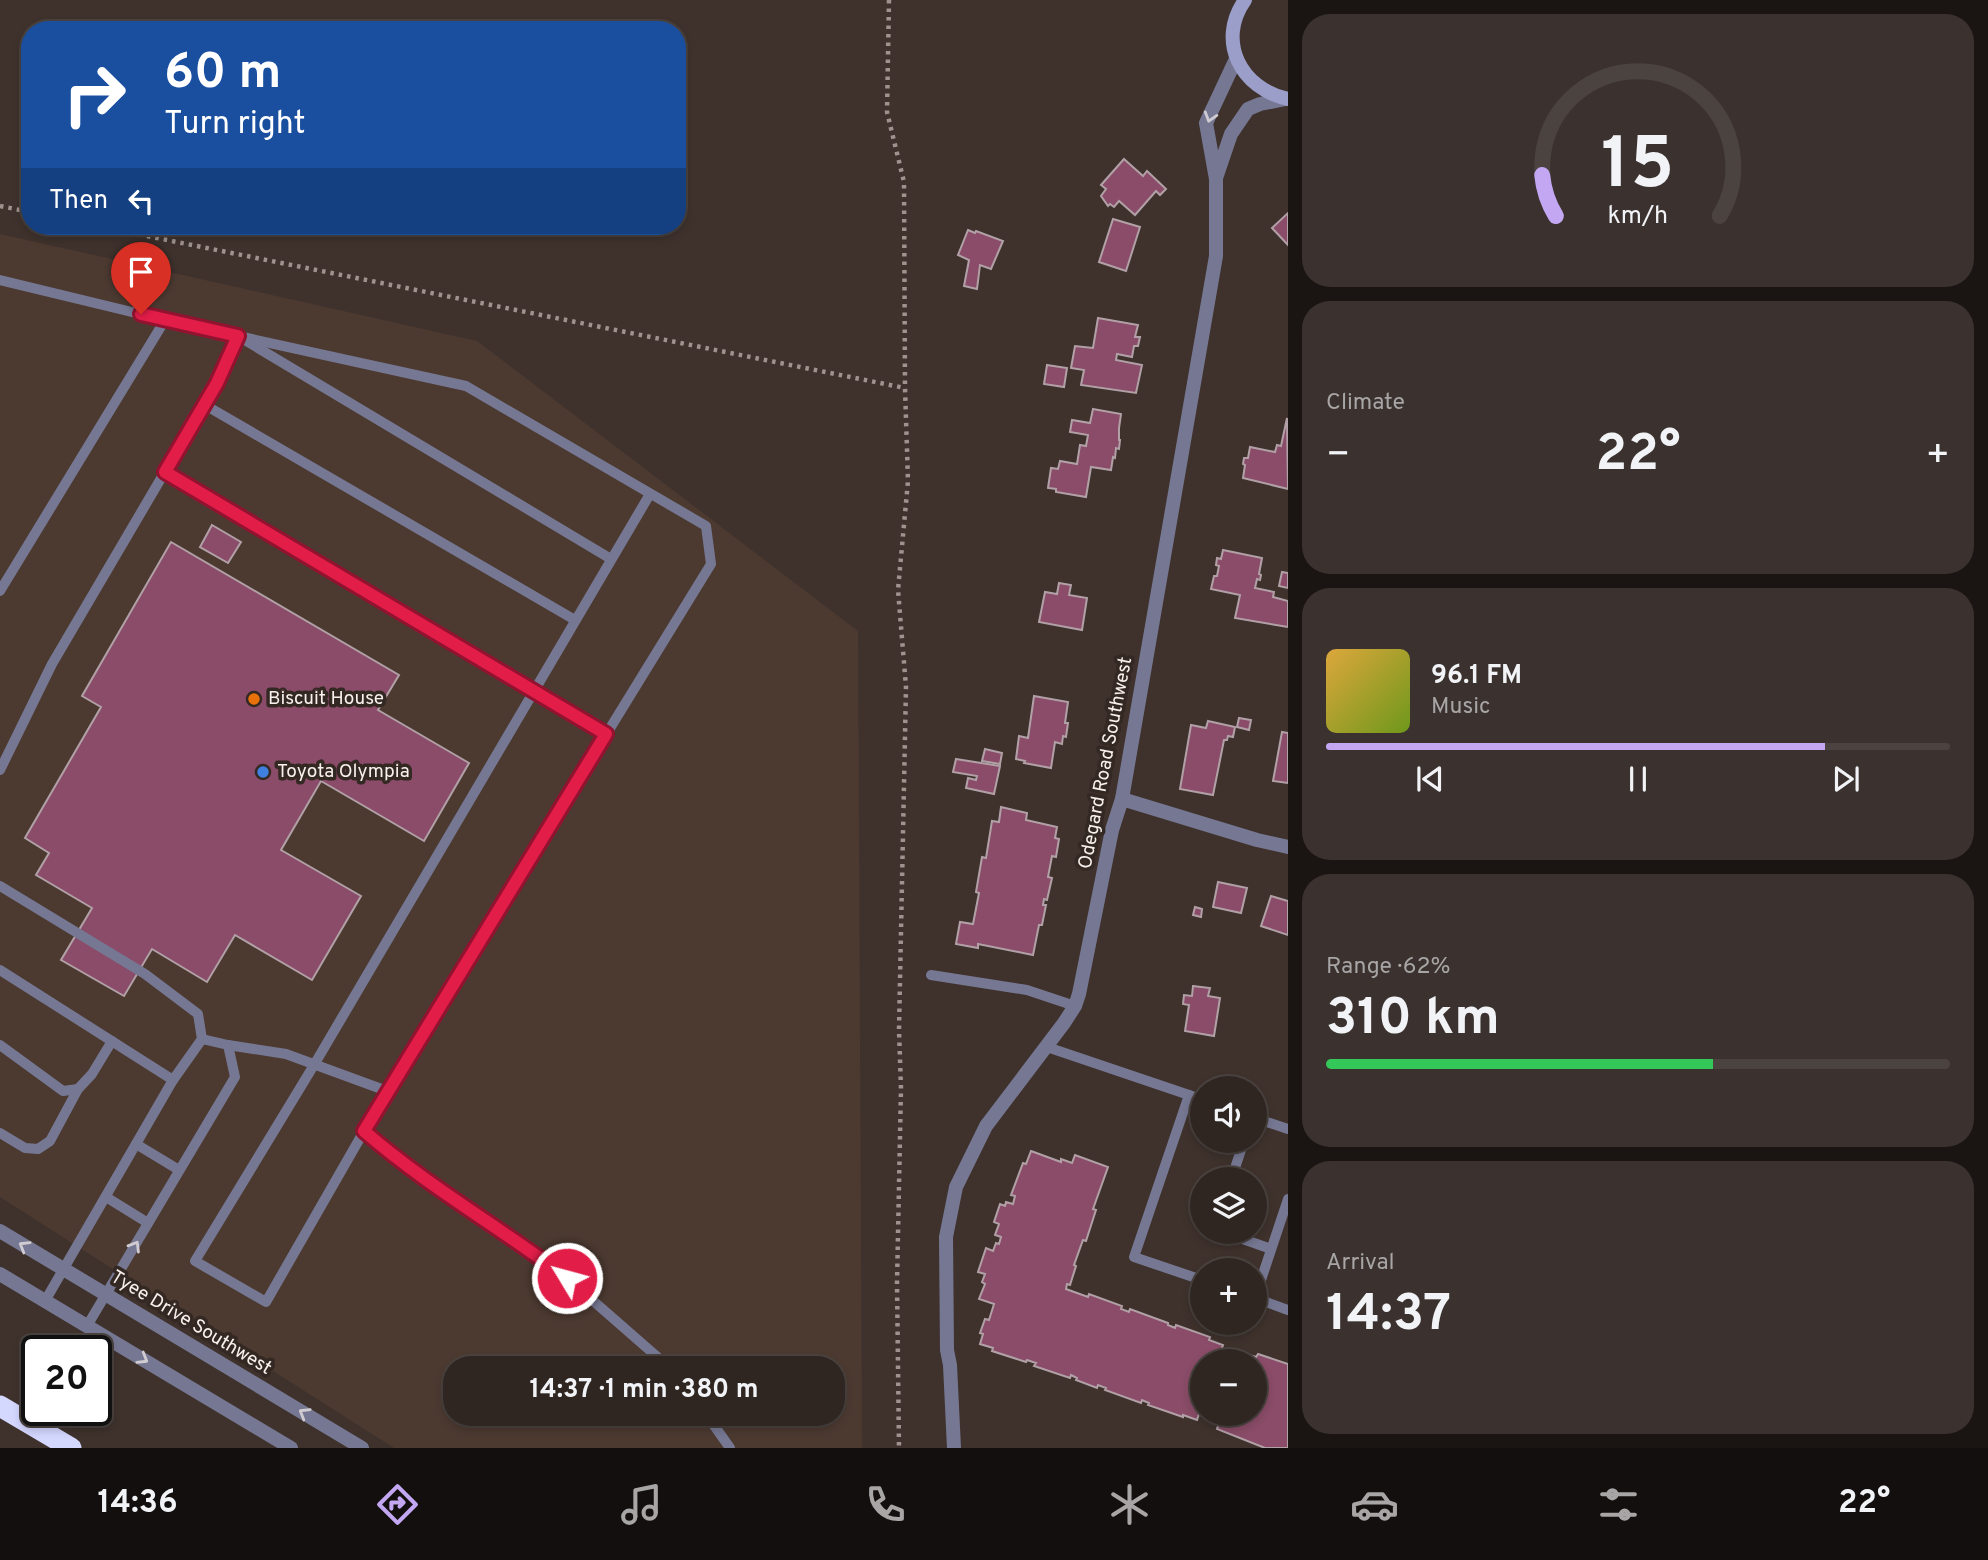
<!DOCTYPE html>
<meta charset="utf-8">
<style>
body{margin:0;font-family:Overpass,sans-serif;background:#3b322f;color:#f1f3f6;height:100vh;display:flex;flex-direction:column;font-size:26px;white-space:nowrap}
*{box-sizing:border-box;margin:0}
p{font-size:23px;color:#a7a5a5}
.icon{flex:none;width:38px;height:38px;fill:none;stroke:currentColor;stroke-width:2;stroke-linecap:round;stroke-linejoin:round}
.map{position:relative;flex:1;overflow:hidden}
.panel{display:flex;flex-direction:column;gap:14px;padding:14px;background:#1a1513;width:700px}
.panel>*{flex:none}
.hud{position:absolute;left:21px;top:21px;width:665px;height:214px;border-radius:28px;box-shadow:0 4px 10px #0003,0 0 0 2px #4a4340;background:#1a4fa0;color:#fff;overflow:hidden}
.buttons{position:absolute;left:1190px;top:1076px;display:grid;gap:14px}
.buttons a{display:grid;place-items:center;width:77px;height:77px;border-radius:50%;background:#2f2622;box-shadow:0 4px 10px #0003,0 0 0 2px #4a4340;font-size:35px}
.speed{position:absolute;left:21px;top:1335px;display:flex;gap:14px;font-size:35px;font-weight:700;text-align:center}
.speed>*{display:grid;place-content:center;width:91px;height:91px;border-radius:50%;background:#2f2622;box-shadow:0 4px 10px #0003,0 0 0 2px #4a4340;line-height:1}
.speed .limit{border:4px solid #111;border-radius:10px;background:#fff;color:#111}
.pin{position:absolute;display:grid;place-items:center;width:60px;height:60px;color:#fff;margin:-72px -30px;border-radius:50% 50% 50% 0;rotate:-45deg;box-shadow:0 0 7px #0007}
.pin .icon{rotate:45deg}
.me{position:absolute;width:77px;margin:-38px;rotate:307deg;stroke-linejoin:round;filter:drop-shadow(0 0 5px #0008)}
.turn{display:flex;align-items:center;gap:24px;height:147px;padding:0 28px;font-size:32px}
.turn .icon{width:91px;height:91px;stroke-width:2.5}
.turn b{display:block;font-size:49px;line-height:60px}
.then{display:flex;align-items:center;height:66px;padding:0 28px;background:#0003;gap:14px;font-size:26px}
.big{font-size:52px;font-weight:700;line-height:1.1}
.panel .widget{flex:1;display:flex;flex-direction:column;justify-content:center;gap:10px;min-width:0;padding:0 24px;border-radius:28px;background:#3b322f}
.panel .dial{align-items:center;gap:0}
.dial svg{height:182px;overflow:visible;fill:none;stroke:#4a4340;stroke-width:7;stroke-linecap:round;text-anchor:middle}
.dial text{fill:#f1f3f6;stroke:none}
.song{display:flex;align-items:center;gap:21px}
.cover{width:84px;height:84px;border-radius:10px;background:linear-gradient(135deg,hsl(40 70% 55%),hsl(80 70% 35%))}
.played{height:7px;border-radius:4px;background:linear-gradient(90deg,#c3a7f2 80%,#4a4340 80%)}
.keys{display:flex;justify-content:space-around;direction:ltr}
.heat{display:flex;justify-content:space-between;align-items:center;font-size:38px;direction:ltr}
.charge{height:10px;border-radius:5px;background:linear-gradient(90deg,#34c759 62%,#4a4340 0)}
.trip{position:absolute;left:443px;top:1356px;width:402px;height:70px;border-radius:28px;background:#2f2622;box-shadow:0 4px 10px #0003,0 0 0 2px #4a4340;font-weight:700;line-height:70px;text-align:center}
.tabs{display:flex;height:112px;justify-content:space-around;align-items:center;background:#130f0e;color:#a7a5a5}
.tabs .icon{width:49px;height:49px}
.tabs .current{color:#c3a7f2}
.tabs b{font-size:32px;color:#f1f3f6}
main{display:flex;flex:1;min-height:0}
.map>svg:first-child{display:block}
.built{fill:#4c3a31;fill-rule:evenodd}
.building{fill:#8a4c68;stroke:#b1a1a7;stroke-width:2}
.lines{fill:none;stroke-linecap:round;stroke-linejoin:round}
.path{stroke:#9e938f;stroke-width:4.5;stroke-dasharray:3.5 5;stroke-linecap:butt}
.service{stroke:#767893;stroke-width:10}
.minor{stroke:#767893;stroke-width:14}
.tertiary{stroke:#767893;stroke-width:14}
.secondary{stroke:#9a9ec8;stroke-width:14}
.motorway{stroke:#d4d7fe;stroke-width:21}
.oneway{stroke:#d1ccd1}
.route-casing{stroke:#92132f;stroke-width:18}
.route{stroke:#e11d48;stroke-width:12}
.food-dot{fill:#e8710a;stroke:#342823;stroke-width:2.5}
.shop-dot{fill:#3f7fe0;stroke:#342823;stroke-width:2.5}
.labels{text-anchor:middle;dominant-baseline:central;stroke-width:7;stroke-linejoin:round;paint-order:stroke}
.poi-label{font-size:19px;fill:#f8f0ec;stroke:#342823;text-anchor:start}
.street-label{font-size:19px;fill:#f8f0ec;stroke:#342823}
</style>
<main>
<div class="map">
<svg width="1288" height="1448" viewBox="0 0 1288 1448">
<rect width="100%" height="100%" fill="#3f322d"/>
<path class="built" d="M0,234L477,341L858,631L862,1448H394L0,1197ZM455,1368H833V1414H455Z"/>
<g class="building">
<path d="M1124,159L1143,176L1147,171L1166,189L1160,195L1156,191L1135,215L1119,201L1114,207L1110,204L1108,206L1101,196L1106,189L1101,185Z"/>
<path d="M1288,213V245L1272,228Z"/>
<path d="M1113,219L1140,227L1126,271L1099,262Z"/>
<path d="M968,230L975,233L976,231L1003,241L991,269L980,265L977,289L964,286L969,260L958,255Z"/>
<path d="M1098,318L1138,325L1135,337H1140L1138,346H1134L1132,357L1117,354L1116,360L1142,365L1136,393L1081,385L1084,370L1071,368L1075,346L1093,348Z"/>
<path d="M1047,365L1067,368L1064,387L1044,384Z"/>
<path d="M1093,409L1121,414L1119,428V440H1120L1119,449L1116,448L1115,458L1113,457L1111,470L1091,467L1086,497L1056,492V489L1048,488L1051,468L1058,469L1060,461L1077,464L1080,445L1086,446L1088,435L1070,432L1072,420L1090,423Z"/>
<path d="M1287,418L1288,489L1243,478L1245,465L1243,464L1244,458H1248L1250,447L1275,452L1277,445L1281,446Z"/>
<path d="M212,525L241,542L228,563L200,547Z"/>
<path d="M171,542L399,675L378,710L469,763L424,841L321,781L281,850L361,896L312,980L235,935L207,982L152,949L124,996L61,960L92,908L36,875L49,853L25,838L101,707L82,696Z"/>
<path d="M1223,550L1262,558L1259,574L1261,575L1260,580L1257,579L1255,588L1274,592L1273,597L1288,601V627L1235,618L1240,595L1211,589L1214,576H1217L1219,566L1216,565L1217,558L1221,559Z"/>
<path d="M1282,572L1288,573V588L1279,586Z"/>
<path d="M1059,583L1071,585L1069,595L1087,598L1082,630L1039,622L1045,592L1057,594Z"/>
<path d="M1034,696L1068,702L1065,723H1068L1066,737L1063,736L1062,744L1055,742L1051,768L1024,763L1025,761L1016,759L1019,736L1028,738Z"/>
<path d="M1239,718L1251,720L1249,730L1237,727Z"/>
<path d="M1208,721L1235,727L1233,737L1228,736L1227,740H1224L1213,795L1180,789L1191,725L1206,728Z"/>
<path d="M1282,732L1288,733V783L1273,781Z"/>
<path d="M985,749L1002,753L1000,764L982,761Z"/>
<path d="M956,759L1000,766L994,794L966,788L968,778L976,780L977,776L953,772Z"/>
<path d="M1001,807L1027,813L1026,820L1057,827L1055,838L1059,839L1056,857L1052,856L1048,877L1052,878L1047,900L1044,899L1043,905H1046L1042,925H1039L1033,955L978,944V948L956,944L960,922L973,924L979,893L976,892L982,857L986,858L992,821L999,822Z"/>
<path d="M1218,882L1247,888L1241,913L1213,907Z"/>
<path d="M1271,896L1288,901V935L1261,926Z"/>
<path d="M1195,907L1202,909L1201,917L1193,915Z"/>
<path d="M1193,986L1210,988L1208,996L1220,998L1214,1036L1185,1031L1189,1005L1183,1004L1184,995L1192,996Z"/>
<path d="M1031,1151L1061,1162V1159L1072,1163L1075,1155L1108,1167L1093,1209L1096,1210L1086,1241L1083,1240L1074,1265L1076,1266L1070,1285L1067,1284L1066,1289L1088,1297L1089,1294L1122,1306L1121,1309L1129,1312L1130,1309L1168,1323V1325L1175,1328L1176,1325L1210,1337L1209,1340L1223,1345L1217,1362H1202V1405L1197,1420L1183,1415V1417L1148,1405L1149,1403L1142,1400L1141,1403L1105,1390L1106,1388L1098,1385L1097,1388L1076,1380L1077,1378L1071,1375L1070,1378L1034,1366L1036,1363L1027,1360L1026,1362L992,1351L993,1348L980,1344L983,1334L980,1333L985,1319L989,1320L994,1304L979,1299L985,1284L982,1282L985,1274L978,1272L986,1248L993,1251L996,1243L999,1244L1001,1237L995,1235L999,1224L994,1222L1000,1204L1005,1206L1006,1202L1013,1204L1015,1196L1011,1195L1023,1163L1026,1164Z"/>
<path d="M1243,1353L1256,1357L1258,1354L1288,1364V1448H1265L1217,1429L1222,1414H1255V1362H1240Z"/>
</g>
<g class="lines">
<g class="path">
<path d="M889,0L887,112L904,182L905,388L908,481L898,590L906,687L899,1030L901,1088L897,1283L899,1448"/>
<path d="M0,206L30,212"/>
<path d="M97,226L905,388"/>
</g>
<g class="service">
<path d="M0,280L165,320"/>
<path d="M205,405L575,620"/>
<path d="M165,472L606,734"/>
<path d="M0,591L165,320L466,386L706,526L711,564L387,1091L286,1054L228,1045L202,1039L173,1080L0,970"/>
<path d="M0,770L52,664L217,383L238,336L611,559"/>
<path d="M0,886L145,974L198,1014L202,1039"/>
<path d="M931,975L1027,990L1075,1006"/>
<path d="M0,1045L63,1091L78,1089L92,1074L112,1041"/>
<path d="M1047,1047L1189,1095"/>
<path d="M387,1091L266,1302L195,1261L314,1065L650,494"/>
<path d="M1202,1100L1189,1095L1134,1257L1202,1280"/>
<path d="M1255,1118L1288,1129"/>
<path d="M364,1131L398,1159L523,1244L567,1278L670,1368"/>
<path d="M0,1133L25,1148L38,1149L50,1141L78,1089"/>
<path d="M136,1144L179,1170"/>
<path d="M1231,1180L1244,1141"/>
<path d="M106,1197L148,1223"/>
<path d="M1223,1232L1271,1249"/>
<path d="M1255,1298L1288,1199"/>
<path d="M1255,1298L1288,1310"/>
<path d="M45,1301L173,1080"/>
<path d="M87,1326L235,1077L228,1045"/>
<path d="M706,1414L730,1448"/>
</g>
<g class="minor">
<path d="M1216,178L1231,134L1248,109L1260,104L1286,99"/>
<path d="M1122,799L1257,840L1288,847"/>
<path d="M954,1448L950,1365L947,1350L946,1237L956,1187L986,1126L1064,1023L1075,1006L1079,994L1112,830L1122,799L1216,256V179L1206,123L1236,59"/>
</g>
<g class="tertiary">
<path d="M0,1231L362,1448"/>
<path d="M0,1274L291,1448"/>
</g>
<path class="secondary" d="M1245,0C1216,41 1241,89 1288,99"/>
<path class="motorway" d="M0,1406L71,1448"/>
</g>
<defs><path id="oneway-chevron" d="M-2-3.5L2.5 0L-2 3.5" fill="none" stroke-width="1.6" stroke-linecap="round" stroke-linejoin="round" transform="scale(1.75)"/></defs>
<g class="oneway">
<use href="#oneway-chevron" transform="translate(1210 117) rotate(107)"/>
<use href="#oneway-chevron" transform="translate(24 1246) rotate(-149)"/>
<use href="#oneway-chevron" transform="translate(135 1246) rotate(-59)"/>
<use href="#oneway-chevron" transform="translate(143 1359) rotate(31)"/>
<use href="#oneway-chevron" transform="translate(304 1413) rotate(-149)"/>
</g>
<g class="lines">
<g class="route-casing">
<path id="route" d="M141,314L238,336L217,383L165,472L606,734L364,1131C427,1186 501,1228 567,1278"/>
</g>
<use href="#route" class="route"/>
</g>
<circle class="food-dot" cx="254" cy="699" r="7"/>
<circle class="shop-dot" cx="263" cy="772" r="7"/>
<g class="labels">
<g class="poi-label">
<text x="268" y="699">Biscuit House</text>
<text x="277" y="772">Toyota Olympia</text>
</g>
<g class="street-label">
<text transform="translate(1106 763) rotate(-79)">Odegard Road Southwest</text>
<text transform="translate(191 1323) rotate(31)">Tyee Drive Southwest</text>
</g>
</g>
</svg>
<div class="buttons">
<a><svg class="icon" aria-label="sound" viewBox="0 0 24 24"><path d="M4 9h4l5-4v14l-5-4H4zM17 9q2 3 0 6"/></svg></a>
<a><svg class="icon" aria-label="layers" viewBox="0 0 24 24"><path d="M12 4l9 5-9 5-9-5zM3 14l9 5 9-5"/></svg></a>
<a>+</a>
<a>−</a>
</div>
<div class="speed"><div class="limit">20</div></div>
<div class="pin" style="left:141px;top:314px;background:#d93025"><svg class="icon" aria-label="arrive" viewBox="0 0 24 24"><path d="M6 21V4h12l-3 4 3 4H6"/></svg></div>
<svg class="me" style="left:567px;top:1278px" viewBox="-20 -20 40 40"><circle r="17" fill="#e11d48" stroke="#fff" stroke-width="3"/><path d="M0-11L8 9 0 5-8 9z" fill="#fff"/></svg>
<div class="trip">14:37 · 1 min · 380 m</div>
<div class="hud">
<div class="turn"><svg class="icon" aria-label="right" viewBox="0 0 24 24"><path d="M7 20v-9h11M14 6l5 5-5 5"/></svg><div><b>60 m</b>Turn right</div></div>
<div class="then">Then<svg class="icon" aria-label="left" viewBox="0 0 24 24"><path d="M17 20v-9H6M10 6l-5 5 5 5"/></svg></div>
</div>
</div>
<section class="panel">
<div class="widget dial"><svg viewBox="0 0 100 80">
<path d="M14 69A42 42 0 1 1 86 69"/>
<path d="M14 69A42 42 0 0 1 8 51" stroke="#c3a7f2"/>
<text x="50" y="56" font-size="32" font-weight="700">15</text>
<text x="50" y="72" font-size="11">km/h</text>
</svg></div>
<div class="widget"><p>Climate</p>
<div class="heat"><a>−</a><b class="big">22°</b><a>+</a></div>
</div>
<div class="widget">
<div class="song"><i class="cover"></i><div><b>96.1 FM</b><p>Music</p></div></div>
<div class="played"></div>
<div class="keys"><svg class="icon" aria-label="previous" viewBox="0 0 24 24"><path d="M18 5L8 12l10 7zM5 5v14"/></svg><svg class="icon" aria-label="pause" viewBox="0 0 24 24"><path d="M8 5v14M16 5v14"/></svg><svg class="icon" aria-label="next" viewBox="0 0 24 24"><path d="M6 5l10 7-10 7zM19 5v14"/></svg></div>
</div>
<div class="widget"><p>Range · 62%</p><b class="big">310 km</b><div class="charge"></div></div>
<div class="widget"><p>Arrival</p><b class="big">14:37</b></div>
</section>
</main>
<nav class="tabs">
<b>14:36</b>
<svg class="icon current" aria-label="directions" viewBox="0 0 24 24"><path d="M12 3l9 9-9 9-9-9zM9 14v-3h6M13 9l2 2-2 2"/></svg>
<svg class="icon" aria-label="music" viewBox="0 0 24 24"><path d="M9 18V5l10-2v13"/><circle cx="6" cy="18" r="3"/><circle cx="16" cy="16" r="3"/></svg>
<svg class="icon" aria-label="phone" viewBox="0 0 24 24"><path d="M5 4h4l2 5-3 2q2 4 5 5l2-3 5 2v4C11 20 4 13 5 4z"/></svg>
<svg class="icon" aria-label="climate" viewBox="0 0 24 24"><path d="M12 3v18M4 7l16 10M4 17L20 7"/></svg>
<svg class="icon" aria-label="car" viewBox="0 0 24 24"><path d="M5 17H2v-5l4-1 3-4h7l3 4 3 1v5h-3M9 17h6M6 11h13"/><circle cx="7" cy="17" r="2"/><circle cx="17" cy="17" r="2"/></svg>
<svg class="icon" aria-label="filters" viewBox="0 0 24 24"><path d="M4 7h16M4 17h16"/><circle cx="9" cy="7" r="2"/><circle cx="15" cy="17" r="2"/></svg>
<b>22°</b>
</nav>
